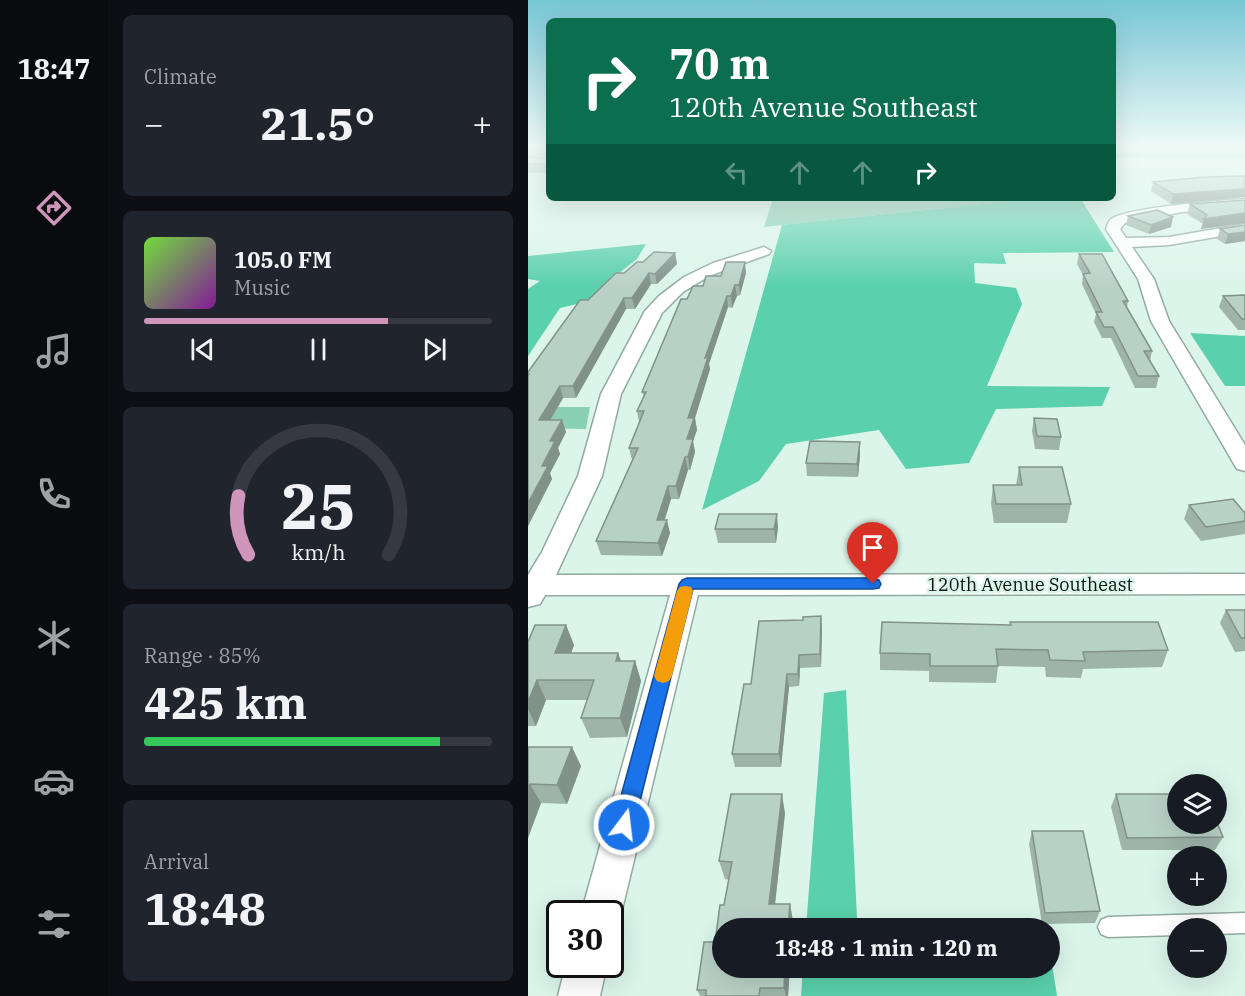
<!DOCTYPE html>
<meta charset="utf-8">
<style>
body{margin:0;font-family:"IBM Plex Serif",serif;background:#20242c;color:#f1f3f6;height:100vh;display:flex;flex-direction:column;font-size:22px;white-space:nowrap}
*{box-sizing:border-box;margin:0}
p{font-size:20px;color:#9ea1a6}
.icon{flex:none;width:33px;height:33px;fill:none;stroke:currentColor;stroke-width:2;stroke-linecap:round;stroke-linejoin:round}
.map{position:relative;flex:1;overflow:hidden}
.details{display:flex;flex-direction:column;gap:15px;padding:15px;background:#0d0f14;width:420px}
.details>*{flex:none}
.banner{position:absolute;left:18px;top:18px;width:570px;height:183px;border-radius:9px;box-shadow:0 6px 24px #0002;background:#0b6e4f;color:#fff;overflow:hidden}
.tools{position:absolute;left:639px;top:774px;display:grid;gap:12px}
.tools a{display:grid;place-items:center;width:60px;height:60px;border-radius:50%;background:#171b24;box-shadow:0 6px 24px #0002;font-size:30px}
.speed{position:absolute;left:18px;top:900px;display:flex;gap:12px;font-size:30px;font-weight:700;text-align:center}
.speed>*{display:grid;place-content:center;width:78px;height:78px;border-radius:50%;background:#171b24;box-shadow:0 6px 24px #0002;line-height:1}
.speed .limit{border:3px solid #111;border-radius:9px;background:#fff;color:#111}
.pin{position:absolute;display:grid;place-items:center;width:51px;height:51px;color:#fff;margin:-62px -26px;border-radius:50% 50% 50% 0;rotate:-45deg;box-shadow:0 0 6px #0007}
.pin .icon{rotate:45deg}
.me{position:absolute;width:66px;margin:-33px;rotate:15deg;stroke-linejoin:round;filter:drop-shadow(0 0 4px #0008)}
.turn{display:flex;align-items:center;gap:21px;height:126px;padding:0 24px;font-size:27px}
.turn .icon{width:78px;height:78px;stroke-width:2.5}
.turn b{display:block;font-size:42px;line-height:51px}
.lanes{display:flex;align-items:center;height:57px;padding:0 24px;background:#0003;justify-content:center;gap:30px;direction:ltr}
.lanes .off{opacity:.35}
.big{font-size:45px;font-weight:800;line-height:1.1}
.details .widget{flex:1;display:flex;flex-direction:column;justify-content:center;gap:9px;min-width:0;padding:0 21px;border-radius:9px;background:#20242c}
.details .dial{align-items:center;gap:0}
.dial svg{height:156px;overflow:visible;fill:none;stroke:#363941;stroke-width:7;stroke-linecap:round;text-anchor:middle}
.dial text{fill:#f1f3f6;stroke:none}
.song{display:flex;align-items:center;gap:18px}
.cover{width:72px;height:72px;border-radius:9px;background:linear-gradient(135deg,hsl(100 70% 55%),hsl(290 70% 35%))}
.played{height:6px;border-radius:3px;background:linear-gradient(90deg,#cf95ba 70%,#363941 70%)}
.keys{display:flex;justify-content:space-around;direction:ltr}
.heat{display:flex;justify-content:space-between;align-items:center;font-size:33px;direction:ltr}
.charge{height:9px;border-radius:4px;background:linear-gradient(90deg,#34c759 85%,#363941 0)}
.trip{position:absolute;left:184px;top:918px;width:348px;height:60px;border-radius:30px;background:#171b24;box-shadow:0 6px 24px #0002;font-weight:800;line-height:60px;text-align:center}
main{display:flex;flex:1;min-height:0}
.tab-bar{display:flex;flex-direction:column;width:108px;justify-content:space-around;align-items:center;background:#090b0e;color:#9ea1a6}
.tab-bar .icon{width:42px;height:42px}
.tab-bar .active{color:#cf95ba}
.tab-bar b{font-size:27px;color:#f1f3f6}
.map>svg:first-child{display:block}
.green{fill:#8ad0b7}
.forest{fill:#5ad0ac}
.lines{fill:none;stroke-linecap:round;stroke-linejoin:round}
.lane-casing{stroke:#92aaa1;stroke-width:3}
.street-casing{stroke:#92aaa1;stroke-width:3}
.lane{fill:#fff;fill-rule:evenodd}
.street{fill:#fff;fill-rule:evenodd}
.wall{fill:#9eb4ab}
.shaded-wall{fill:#81928b}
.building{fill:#b8d1c7;stroke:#81928b;stroke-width:1.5}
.route{fill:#1a73e8;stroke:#114b97;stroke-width:1.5}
.slow{fill:#f59e0b}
.labels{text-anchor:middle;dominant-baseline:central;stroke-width:5;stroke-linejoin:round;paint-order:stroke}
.street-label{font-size:18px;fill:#0d1613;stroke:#dbf5eb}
</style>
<main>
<nav class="tab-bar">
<b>18:47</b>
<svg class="icon active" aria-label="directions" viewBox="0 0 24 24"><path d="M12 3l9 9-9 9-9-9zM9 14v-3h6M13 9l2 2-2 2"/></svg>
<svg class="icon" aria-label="music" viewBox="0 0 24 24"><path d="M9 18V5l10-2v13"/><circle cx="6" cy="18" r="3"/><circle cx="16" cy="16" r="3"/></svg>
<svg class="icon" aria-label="phone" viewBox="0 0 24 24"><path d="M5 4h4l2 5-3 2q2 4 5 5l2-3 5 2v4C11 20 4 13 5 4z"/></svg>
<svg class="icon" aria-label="climate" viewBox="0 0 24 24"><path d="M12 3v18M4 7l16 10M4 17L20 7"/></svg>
<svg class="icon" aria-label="car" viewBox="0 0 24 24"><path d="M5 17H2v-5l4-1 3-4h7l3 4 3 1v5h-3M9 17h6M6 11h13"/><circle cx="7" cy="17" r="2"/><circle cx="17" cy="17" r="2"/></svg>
<svg class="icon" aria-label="filters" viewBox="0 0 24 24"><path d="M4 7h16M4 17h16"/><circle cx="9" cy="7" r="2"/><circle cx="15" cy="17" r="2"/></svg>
</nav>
<section class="details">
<div class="widget"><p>Climate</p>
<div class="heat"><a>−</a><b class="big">21.5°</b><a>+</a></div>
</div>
<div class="widget">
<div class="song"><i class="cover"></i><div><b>105.0 FM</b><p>Music</p></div></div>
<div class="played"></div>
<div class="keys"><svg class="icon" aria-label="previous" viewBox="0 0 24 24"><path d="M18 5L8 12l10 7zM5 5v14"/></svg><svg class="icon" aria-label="pause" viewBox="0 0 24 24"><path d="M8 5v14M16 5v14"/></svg><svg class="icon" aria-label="next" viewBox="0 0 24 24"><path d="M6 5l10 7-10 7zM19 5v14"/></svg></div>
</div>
<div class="widget dial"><svg viewBox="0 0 100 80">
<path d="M14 69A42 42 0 1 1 86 69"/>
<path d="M14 69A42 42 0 0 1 9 39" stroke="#cf95ba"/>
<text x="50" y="56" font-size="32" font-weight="700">25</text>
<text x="50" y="72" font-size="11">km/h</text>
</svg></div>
<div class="widget"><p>Range · 85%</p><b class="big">425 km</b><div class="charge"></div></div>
<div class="widget"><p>Arrival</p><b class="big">18:48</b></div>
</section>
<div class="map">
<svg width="717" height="996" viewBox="0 0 717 996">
<rect width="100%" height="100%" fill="#dbf5eb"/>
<g class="green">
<rect x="585" y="148" width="132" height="10"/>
<path d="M245,198H511L236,227Z"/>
<path d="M0,407H62L58,429L0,428Z"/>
</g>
<g class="forest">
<path d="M511,198H552L586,252L475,253L478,264L446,263L447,283L488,288L494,304L459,386L582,387L574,406L468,409L441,463L378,469L351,430L258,444L231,481L174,510L254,225Z"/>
<path d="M118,244L109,259L71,289L61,301L32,308L0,356V289L12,281L0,279V256Z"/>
<path d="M662,333L717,336V386H697Z"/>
<path d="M318,690L329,918L390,928H278L296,693Z"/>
<path d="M522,951L529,996H273L275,968H522Z"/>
</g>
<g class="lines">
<g class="lane-casing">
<path id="lane" d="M717,913V933L688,934V928H650V935L580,937L573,934L570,927L573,920L580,917Z"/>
</g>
<g class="street-casing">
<g id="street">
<path d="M717,199V207L654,212L597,223L592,229L598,238L641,237L717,224V232L641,245L604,247L626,279L641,321L717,445V471L709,469L706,464L623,321L610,279L578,229C579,227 580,222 582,220C593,208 696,200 717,199Z"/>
<path d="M236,247L243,251L241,254L181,276L155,292L134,313L93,394L74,476L28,575L717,574V594L170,595L93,914L87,928L82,930V914H53L142,595H17L12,604L0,607V575L14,552L50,476L73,394L117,311L131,296L156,277L185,263Z"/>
<path d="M38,964H79L72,996H30Z"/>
</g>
</g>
<use href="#lane" class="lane"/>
<use href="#street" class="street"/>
</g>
<g class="wall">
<path d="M0,148H21V173H0V157L19,158V156H0Z"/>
<path d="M676,177L643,204L623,191L625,182Z"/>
<path d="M717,200V223L673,229L675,224L659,214L662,204Z"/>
<path d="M600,216L643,227L621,234L598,225Z"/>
<path d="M717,225V241L697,244L689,239L692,229Z"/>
<path d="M147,253L149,264L129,284H123L107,309H98L48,398H35L23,420H34L38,432L30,448L32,454L22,473L24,479L0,526V372L60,300L96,273L115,262Z"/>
<path d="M551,254L600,301L599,308L624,351L622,361L631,376L628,388H607L583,338H574L566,322L568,314L554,284L555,275L549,264Z"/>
<path d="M218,273L212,295L209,296L204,308L200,307L181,364L182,369L167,418L169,430L165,441L167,452L162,470H160L151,499H143L137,520L142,533L134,556L73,555L68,541L104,460L101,448L111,422L109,411L116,397L114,392L159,299L175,286L193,276Z"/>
<path d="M717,295V330H710L691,307L695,296Z"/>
<path d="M506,418L533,437L531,450L507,449L504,431Z"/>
<path d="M332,442V455L330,477L279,476L278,463Z"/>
<path d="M491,467L543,504L539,523H466L463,504L465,485H488Z"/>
<path d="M661,505L717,513V534L673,541L656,519Z"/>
<path d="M250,527L248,543H190L187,529Z"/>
<path d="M698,610H717V651L707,652L692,623Z"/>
<path d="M293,616L294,629L293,667L272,668L271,686L261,687L253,767H207L204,754L223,684L275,620Z"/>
<path d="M482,622L640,650L634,667L555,669L553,678L518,677L517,667L470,666L468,683L401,682V671L352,670V653L482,625Z"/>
<path d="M38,625L46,645L43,653H90L93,661H107L113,681L99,737L62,738L53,718L59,700H18L8,726H0V642Z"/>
<path d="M0,747L53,766L39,804L13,803L0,838Z"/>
<path d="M588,794L695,837L687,850H594L583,807Z"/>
<path d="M257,813L247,904L265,921L195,968H262L260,996H172L169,990L187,942L201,880L197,879L191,861Z"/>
<path d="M504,831L572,911L567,923L514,924L501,844Z"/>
</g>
<g class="shaded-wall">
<path d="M717,189V197L643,204L645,194Z"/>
<path d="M717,213V223L673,229L676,219Z"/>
<path d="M645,217L643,227L621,234L623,225Z"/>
<path d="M717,232V241L697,244L700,234Z"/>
<path d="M147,253L149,264L129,284L127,274Z"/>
<path d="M217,262L218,273L212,295L211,285Z"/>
<path d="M121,273L123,284L107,309L104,298Z"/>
<path d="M207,285L209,296L204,308L203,296Z"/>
<path d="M199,296L200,307L181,364L182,369L167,418L169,430L165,441L167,452L162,470L160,457L159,439L160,418L177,358Z"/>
<path d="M96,298L98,309L48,398L45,386Z"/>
<path d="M32,386L35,398L15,432L11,420Z"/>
<path d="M34,420L38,432L30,448L32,454L22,473L24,479L0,526V503L14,466L22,441Z"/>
<path d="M332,442V455L330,477L329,464Z"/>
<path d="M157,457L160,470L151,499L148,486Z"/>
<path d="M140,486L143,499L132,533L129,520Z"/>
<path d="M249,514L250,527L248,543L246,529Z"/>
<path d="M139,520L142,533L134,556L130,543Z"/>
<path d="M293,616L294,629L293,667L292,654Z"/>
<path d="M38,625L46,645L36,673L27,653Z"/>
<path d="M90,653L97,673L88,661Z"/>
<path d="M271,655L272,668L271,686L270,674Z"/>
<path d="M107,661L113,681L99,737L92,718Z"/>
<path d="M259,674L261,687L253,767L251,754Z"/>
<path d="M9,680L18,700L8,726L0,709V702Z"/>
<path d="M44,747L53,766L39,804L29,785Z"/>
<path d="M2,784L13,803L0,838V789Z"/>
<path d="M254,794L257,813L245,922L241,904Z"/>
<path d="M262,904L265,921V928H260Z"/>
<path d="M257,968H262L260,996H258L256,988Z"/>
</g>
<g class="building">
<path d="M21,150V164H0V157L19,158Z"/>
<path d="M717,176V189L645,194L625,182L676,177Z"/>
<path d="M717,200V213L676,219L679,215L662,204Z"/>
<path d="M629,210L645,217L623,225L600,216Z"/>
<path d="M717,225V232L700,234L692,229Z"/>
<path d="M126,252L147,253L127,274L121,273L104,298H96L45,386H32L11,420H34L22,441H27L14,466H20L0,503V376L1,374H0V372L52,300H60L88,273H96L109,262H115Z"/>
<path d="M551,254H574L600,301H595L624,351H616L631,376H610L585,327H576L568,312H574L555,274L562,273Z"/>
<path d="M198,262H217L211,285H207L203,296H199L177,358L180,357L160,418H166L159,439H165L160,457H157L148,486H140L129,520H139L130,543L68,541L110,448H101L116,411H109L118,392H114L153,299H159L165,286H175L178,276H193Z"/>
<path d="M717,295V319H714L695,296Z"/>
<path d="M506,418L529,419L533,437L509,436Z"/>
<path d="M282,441L332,442L329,464L278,463Z"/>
<path d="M491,467H534L543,504H468L465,485H494Z"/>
<path d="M705,499L717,513V521L678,527L661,505Z"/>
<path d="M191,514H249L246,529H187Z"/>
<path d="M698,610H717V638H713Z"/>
<path d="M293,616L292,654L271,655L270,674H259L251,754H204L216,684H223L231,621L275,620V617Z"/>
<path d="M354,622L483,625L482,622H630L640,650L555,652L557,661L522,660L520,650L468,649L470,666H402V654L352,653Z"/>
<path d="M7,625H38L27,653H90L88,661H107L92,718H53L66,680H9L0,702V642Z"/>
<path d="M0,747H44L29,785L2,784L0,789Z"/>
<path d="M203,794H254L241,904H262L260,928H195V968H257L256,988H232L231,996H178V990H169L176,942H187L192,905H196L204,862L191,861Z"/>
<path d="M588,794H650V824H688V820L695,837L599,838Z"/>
<path d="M504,831H555L572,911L517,913Z"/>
</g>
<linearGradient id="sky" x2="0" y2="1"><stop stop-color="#77c6d6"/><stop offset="0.51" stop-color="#effaf6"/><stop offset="1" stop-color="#effaf6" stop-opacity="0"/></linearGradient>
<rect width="717" height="288" fill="url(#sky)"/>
<path class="route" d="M159,578H345L351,580L353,584L351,588L345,589H165L106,825L103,832L96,835L88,832L85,825L151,584L154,580Z"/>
<path class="slow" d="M157,586L163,587L165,591L144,676L141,681L135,683L129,681L126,676L149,591L152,587Z"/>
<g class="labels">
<g class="street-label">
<text x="502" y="584">120th Avenue Southeast</text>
</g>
</g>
</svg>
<div class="tools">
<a><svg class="icon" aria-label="layers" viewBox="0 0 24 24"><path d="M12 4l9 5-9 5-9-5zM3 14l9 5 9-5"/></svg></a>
<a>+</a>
<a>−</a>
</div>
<div class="speed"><div class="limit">30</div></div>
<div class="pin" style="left:345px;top:584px;background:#d93025"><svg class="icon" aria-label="arrive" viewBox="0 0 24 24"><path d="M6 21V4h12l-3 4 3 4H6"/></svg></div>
<svg class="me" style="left:96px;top:825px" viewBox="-20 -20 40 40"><circle r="17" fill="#1a73e8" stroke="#fff" stroke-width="3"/><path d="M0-11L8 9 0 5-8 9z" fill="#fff"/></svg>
<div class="trip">18:48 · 1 min · 120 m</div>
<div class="banner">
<div class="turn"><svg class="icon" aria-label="right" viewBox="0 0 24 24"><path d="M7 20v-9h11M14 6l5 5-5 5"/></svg><div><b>70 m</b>120th Avenue Southeast</div></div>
<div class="lanes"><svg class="icon off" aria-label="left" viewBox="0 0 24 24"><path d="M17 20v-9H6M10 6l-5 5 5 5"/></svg><svg class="icon off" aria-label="ahead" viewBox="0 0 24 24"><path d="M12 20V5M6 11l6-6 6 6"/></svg><svg class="icon off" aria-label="ahead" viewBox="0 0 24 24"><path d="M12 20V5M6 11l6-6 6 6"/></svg><svg class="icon" aria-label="right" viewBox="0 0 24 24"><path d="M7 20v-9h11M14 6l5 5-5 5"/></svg></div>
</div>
</div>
</main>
